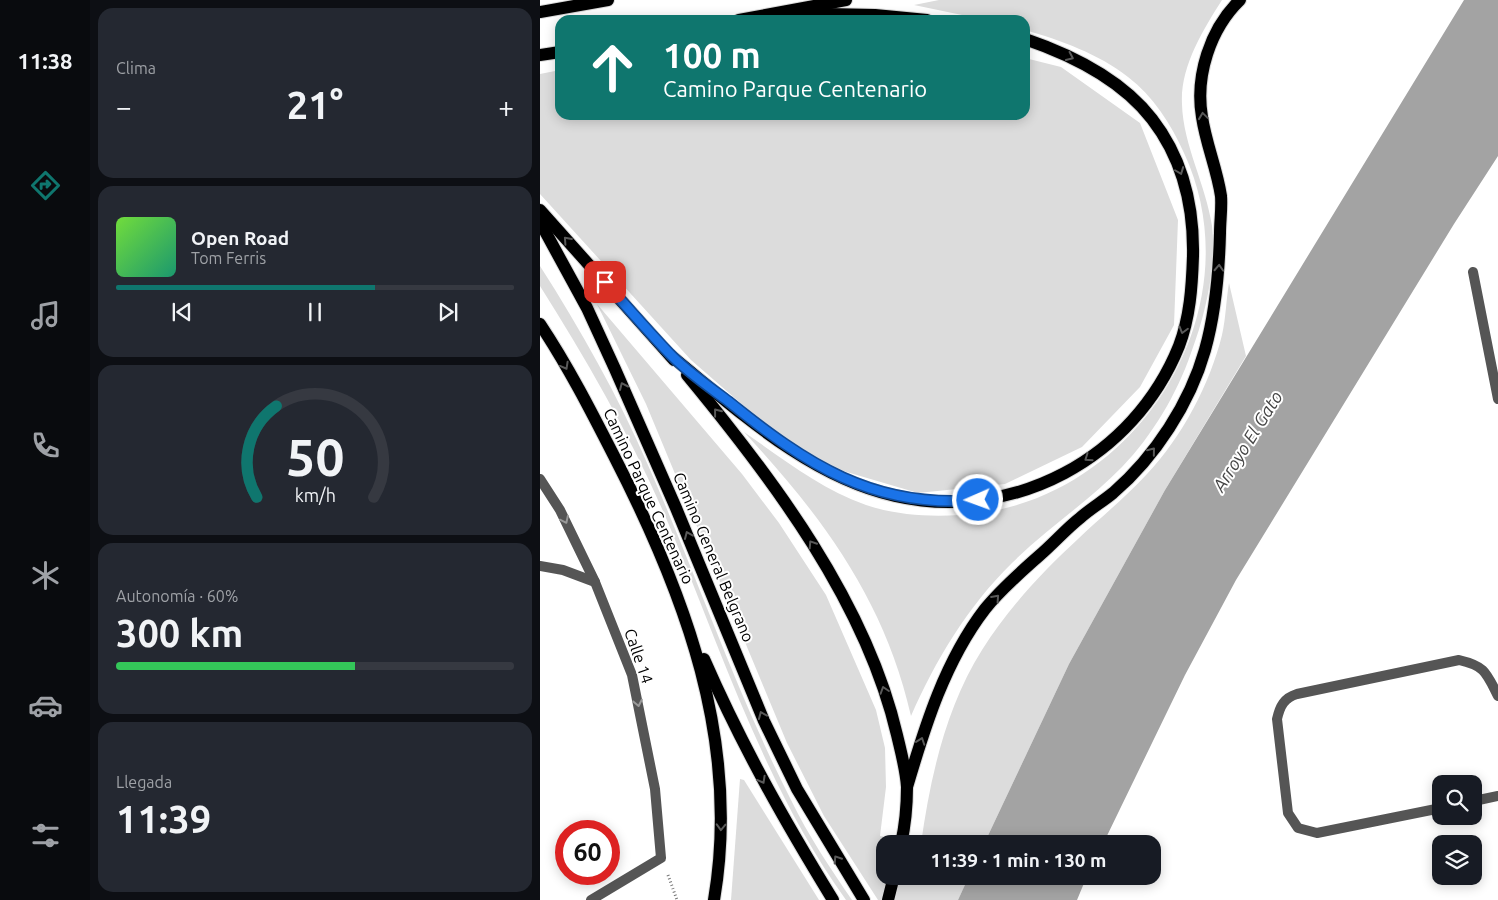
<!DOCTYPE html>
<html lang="es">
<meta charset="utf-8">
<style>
body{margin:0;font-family:Ubuntu,sans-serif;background:#242831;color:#f1f3f6;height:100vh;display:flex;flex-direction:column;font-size:19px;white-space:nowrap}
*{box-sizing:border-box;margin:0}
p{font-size:16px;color:#9ea1a6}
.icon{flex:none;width:28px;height:28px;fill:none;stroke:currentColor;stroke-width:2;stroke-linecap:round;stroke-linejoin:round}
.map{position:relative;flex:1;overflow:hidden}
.details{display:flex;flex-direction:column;gap:8px;padding:8px;background:#0d0f14;width:450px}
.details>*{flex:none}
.hud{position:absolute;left:15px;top:15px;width:475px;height:105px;border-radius:15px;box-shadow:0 2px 12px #0003;background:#0f766e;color:#fff;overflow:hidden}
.buttons{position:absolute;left:892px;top:775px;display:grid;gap:10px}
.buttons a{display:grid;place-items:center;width:50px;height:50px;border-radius:10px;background:#171b24;box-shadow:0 2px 12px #0003;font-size:25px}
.speed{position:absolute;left:15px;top:820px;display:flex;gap:10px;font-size:25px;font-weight:700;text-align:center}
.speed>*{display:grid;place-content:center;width:65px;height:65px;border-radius:50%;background:#171b24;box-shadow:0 2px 12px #0003;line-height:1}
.speed .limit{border:8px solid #d22;background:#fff;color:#111}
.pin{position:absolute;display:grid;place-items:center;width:42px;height:42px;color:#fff;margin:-21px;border-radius:10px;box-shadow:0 2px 8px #0006}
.me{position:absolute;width:55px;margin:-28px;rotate:268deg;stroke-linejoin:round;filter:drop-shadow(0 0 4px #0008)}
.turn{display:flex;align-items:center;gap:18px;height:105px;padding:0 25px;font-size:22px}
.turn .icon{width:65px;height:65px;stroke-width:2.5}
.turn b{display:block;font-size:35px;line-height:42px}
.big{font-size:38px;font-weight:700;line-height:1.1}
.details .card{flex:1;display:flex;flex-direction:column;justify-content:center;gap:8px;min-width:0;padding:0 18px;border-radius:15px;background:#242831}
.details .dial{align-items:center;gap:0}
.dial svg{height:130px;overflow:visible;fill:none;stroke:#363941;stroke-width:7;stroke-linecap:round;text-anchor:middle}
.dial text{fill:#f1f3f6;stroke:none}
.song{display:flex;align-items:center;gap:15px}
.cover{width:60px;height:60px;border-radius:8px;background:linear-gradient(135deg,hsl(100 70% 55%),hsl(160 70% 35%))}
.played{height:5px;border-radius:2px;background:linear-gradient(90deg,#0f766e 65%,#363941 65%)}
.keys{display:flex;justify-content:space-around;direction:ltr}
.heat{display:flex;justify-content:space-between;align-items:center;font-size:28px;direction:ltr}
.charge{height:8px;border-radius:4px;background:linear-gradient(90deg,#34c759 60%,#363941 0)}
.trip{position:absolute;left:336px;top:835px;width:285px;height:50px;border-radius:15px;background:#171b24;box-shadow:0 2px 12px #0003;font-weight:700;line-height:50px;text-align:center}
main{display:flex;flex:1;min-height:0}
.dock{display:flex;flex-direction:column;width:90px;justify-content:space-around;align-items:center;background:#090b0e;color:#9ea1a6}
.dock .icon{width:35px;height:35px}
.dock .selected{color:#0f766e}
.dock b{font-size:22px;color:#f1f3f6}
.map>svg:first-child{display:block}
.green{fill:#dcdcdc}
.water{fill:#a3a3a3}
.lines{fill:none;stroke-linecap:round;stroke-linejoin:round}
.primary-casing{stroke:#dbdbdb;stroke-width:14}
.path{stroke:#777;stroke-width:3;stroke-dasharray:1 2.5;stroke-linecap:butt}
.service{stroke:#555;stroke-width:10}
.minor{stroke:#555;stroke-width:10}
.primary{stroke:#000;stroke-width:12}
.oneway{stroke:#595959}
.oneway2{stroke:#999}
.route-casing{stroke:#114b97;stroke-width:12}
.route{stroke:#1a73e8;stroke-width:9}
.labels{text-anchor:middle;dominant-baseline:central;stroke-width:4;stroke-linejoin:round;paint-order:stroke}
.street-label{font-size:16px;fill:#000;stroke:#fff}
.water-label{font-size:18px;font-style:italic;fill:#444;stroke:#fff}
</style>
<main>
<nav class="dock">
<b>11:38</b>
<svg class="icon selected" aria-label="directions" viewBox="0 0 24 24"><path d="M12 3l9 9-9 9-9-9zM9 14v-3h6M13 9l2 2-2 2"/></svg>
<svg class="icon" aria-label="music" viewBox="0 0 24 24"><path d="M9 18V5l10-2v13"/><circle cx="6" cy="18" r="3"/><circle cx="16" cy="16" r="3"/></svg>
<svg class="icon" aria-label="phone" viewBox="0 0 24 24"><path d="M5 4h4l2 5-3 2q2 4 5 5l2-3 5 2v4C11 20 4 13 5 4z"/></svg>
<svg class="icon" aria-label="climate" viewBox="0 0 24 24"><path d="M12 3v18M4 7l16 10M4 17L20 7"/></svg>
<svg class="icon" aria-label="car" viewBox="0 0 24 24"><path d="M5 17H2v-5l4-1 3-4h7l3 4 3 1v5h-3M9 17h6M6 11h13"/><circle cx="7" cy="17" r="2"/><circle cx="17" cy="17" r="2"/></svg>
<svg class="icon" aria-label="filters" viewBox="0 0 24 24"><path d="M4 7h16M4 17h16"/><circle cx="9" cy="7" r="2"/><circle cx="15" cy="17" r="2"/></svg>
</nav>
<section class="details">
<div class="card"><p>Clima</p>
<div class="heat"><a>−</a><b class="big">21°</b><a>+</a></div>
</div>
<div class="card">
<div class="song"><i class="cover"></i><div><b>Open Road</b><p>Tom Ferris</p></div></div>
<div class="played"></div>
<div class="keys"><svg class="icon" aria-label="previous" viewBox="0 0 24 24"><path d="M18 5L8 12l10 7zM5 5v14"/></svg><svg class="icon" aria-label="pause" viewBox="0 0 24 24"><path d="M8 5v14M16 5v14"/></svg><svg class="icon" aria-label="next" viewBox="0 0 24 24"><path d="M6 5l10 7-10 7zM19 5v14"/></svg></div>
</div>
<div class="card dial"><svg viewBox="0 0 100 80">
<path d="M14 69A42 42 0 1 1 86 69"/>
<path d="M14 69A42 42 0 0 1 26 13" stroke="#0f766e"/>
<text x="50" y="56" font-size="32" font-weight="700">50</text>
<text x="50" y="72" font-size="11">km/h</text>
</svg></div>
<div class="card"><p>Autonomía · 60%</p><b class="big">300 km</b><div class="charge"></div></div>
<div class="card"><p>Llegada</p><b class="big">11:39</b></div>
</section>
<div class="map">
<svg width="958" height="900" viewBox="0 0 958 900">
<rect width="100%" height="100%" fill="#fff"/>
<g class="green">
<path d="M399,0H682C663,30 640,67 642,104C643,145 666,185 672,226C677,266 665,316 651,353C637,394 612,436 582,467C548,502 506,529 472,563C428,606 395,661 371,716C345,601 283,517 204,432C243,459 281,489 326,505C356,515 388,517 420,515C593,506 718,312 644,153C631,124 613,96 588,77C559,54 520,40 485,30V20H446L374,5Z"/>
<path d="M485,58L521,67L600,123L638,220L634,325L600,387L542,447L465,484L378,493L266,460L151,360L0,194V74L20,70V115H485Z"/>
<path d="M0,266C41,330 78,396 108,465C157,576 196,692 251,800C268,835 290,868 312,900H306C225,787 182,652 129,525C94,442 48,362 0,286Z"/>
<path d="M689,283L706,356L625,490L529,664L444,844H381C390,778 406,707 442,650C467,610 503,571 538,539C561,517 586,497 607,474C642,437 670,384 682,335C686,318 686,300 689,283Z"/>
<path d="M57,304L202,474L239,523L286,595L336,710L345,748L346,787L340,836L380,844H345V876H429L418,900H338L284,816L247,743L106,404Z"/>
<path d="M200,779L204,780L279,900H191Z"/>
</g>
<g class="water">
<path d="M924,0H958V156L914,224L696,580L645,675L563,844H444L529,664L625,490Z"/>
<path d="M429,876H547L537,900H418Z"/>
</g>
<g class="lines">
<g class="primary-casing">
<g id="primary">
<path d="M0,12L68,0"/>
<path d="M239,13L335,15L387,20"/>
<path d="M199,20L306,0"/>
<path d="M0,55L20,52"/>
<path d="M0,210L134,360"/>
<path d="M0,222L47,308L75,369L136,508L224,721L257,789L324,900"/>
<path d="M0,324C28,366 51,411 74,456C145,594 201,742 174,900"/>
<path d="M130,355C198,410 267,476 355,496C473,523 594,458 639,346C650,317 652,287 653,256C654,206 643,159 612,119C581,79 532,55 485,39"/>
<path d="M147,375C233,479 326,602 357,735C361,752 366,770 367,787C367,805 365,826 361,844"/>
<path d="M164,659C202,746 244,820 293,900"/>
<path d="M367,787C385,726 405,661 445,609C461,589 481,572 500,555C514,543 526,529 540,518C550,509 562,502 573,493C615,457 650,403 665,350C676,311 679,272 680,233C680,221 682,208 681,196C677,169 666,144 662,117C655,76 670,29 700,0"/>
<path d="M348,900L354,876"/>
</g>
</g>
<path class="path" d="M128,875L137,900"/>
<g class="service">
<path d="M934,801L958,796"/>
<path d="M901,808L777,833L758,828L748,813L737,719C740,706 744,698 757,694L919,660C945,666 946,672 958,696"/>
</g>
<g class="minor">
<path d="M933,272L958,399"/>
<path d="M0,479L20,510L55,582L92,675L115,789L121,858L51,900"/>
<path d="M0,566L23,570L55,582"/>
</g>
<use href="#primary" class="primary"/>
</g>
<defs><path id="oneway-chevron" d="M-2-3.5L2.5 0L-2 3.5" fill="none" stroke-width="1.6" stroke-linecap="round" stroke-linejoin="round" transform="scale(1.25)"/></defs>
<g class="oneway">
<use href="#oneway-chevron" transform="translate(530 57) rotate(25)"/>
<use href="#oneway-chevron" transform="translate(663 116) rotate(-98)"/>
<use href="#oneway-chevron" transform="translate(640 171) rotate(69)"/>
<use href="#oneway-chevron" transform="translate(27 240) rotate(-132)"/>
<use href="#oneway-chevron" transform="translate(679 268) rotate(-87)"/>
<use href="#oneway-chevron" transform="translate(643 330) rotate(106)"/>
<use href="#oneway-chevron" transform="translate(25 366) rotate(61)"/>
<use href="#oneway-chevron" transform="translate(83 386) rotate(-114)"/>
<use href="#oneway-chevron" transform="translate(177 412) rotate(-128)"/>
<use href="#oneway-chevron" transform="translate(612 451) rotate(-51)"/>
<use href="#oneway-chevron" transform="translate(548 458) rotate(145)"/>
<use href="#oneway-chevron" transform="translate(148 535) rotate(-113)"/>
<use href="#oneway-chevron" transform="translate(272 544) rotate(-123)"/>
<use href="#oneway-chevron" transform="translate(456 598) rotate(-48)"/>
<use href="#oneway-chevron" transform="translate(344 690) rotate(-108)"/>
<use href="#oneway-chevron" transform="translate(222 715) rotate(-113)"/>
<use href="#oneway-chevron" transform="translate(381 741) rotate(-71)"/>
<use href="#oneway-chevron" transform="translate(222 780) rotate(61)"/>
<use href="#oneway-chevron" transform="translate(181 827) rotate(92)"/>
<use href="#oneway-chevron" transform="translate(297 859) rotate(-123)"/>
</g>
<g class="oneway2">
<use href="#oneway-chevron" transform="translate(25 520) rotate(64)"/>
<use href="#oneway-chevron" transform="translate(98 703) rotate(79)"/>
</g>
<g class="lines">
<g class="route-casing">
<path id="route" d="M65,282C86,306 107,330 129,353C146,371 168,386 188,401C266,464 333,509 438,500"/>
</g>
<use href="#route" class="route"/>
</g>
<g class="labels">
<g class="street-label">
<text transform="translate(109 496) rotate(65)">Camino Parque Centenario</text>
<text transform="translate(174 557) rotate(67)">Camino General Belgrano</text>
<text transform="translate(99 656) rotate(71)">Calle 14</text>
</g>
<g class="water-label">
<text transform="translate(707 441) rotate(-58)">Arroyo El Gato</text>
</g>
</g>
</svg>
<div class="buttons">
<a><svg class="icon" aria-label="search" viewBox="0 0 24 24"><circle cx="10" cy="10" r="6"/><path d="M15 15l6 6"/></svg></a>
<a><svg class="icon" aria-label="layers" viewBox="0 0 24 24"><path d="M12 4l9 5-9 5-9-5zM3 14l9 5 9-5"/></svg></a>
</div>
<div class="speed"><div class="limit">60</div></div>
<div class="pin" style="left:65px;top:282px;background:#d93025"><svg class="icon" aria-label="arrive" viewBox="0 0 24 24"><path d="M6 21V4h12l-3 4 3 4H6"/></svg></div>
<svg class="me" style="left:438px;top:500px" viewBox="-20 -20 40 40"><circle r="17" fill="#1a73e8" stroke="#fff" stroke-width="3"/><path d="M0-11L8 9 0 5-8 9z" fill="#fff"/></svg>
<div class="trip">11:39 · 1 min · 130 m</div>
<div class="hud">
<div class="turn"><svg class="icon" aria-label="ahead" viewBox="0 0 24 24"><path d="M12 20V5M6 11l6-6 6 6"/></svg><div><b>100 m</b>Camino Parque Centenario</div></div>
</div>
</div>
</main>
